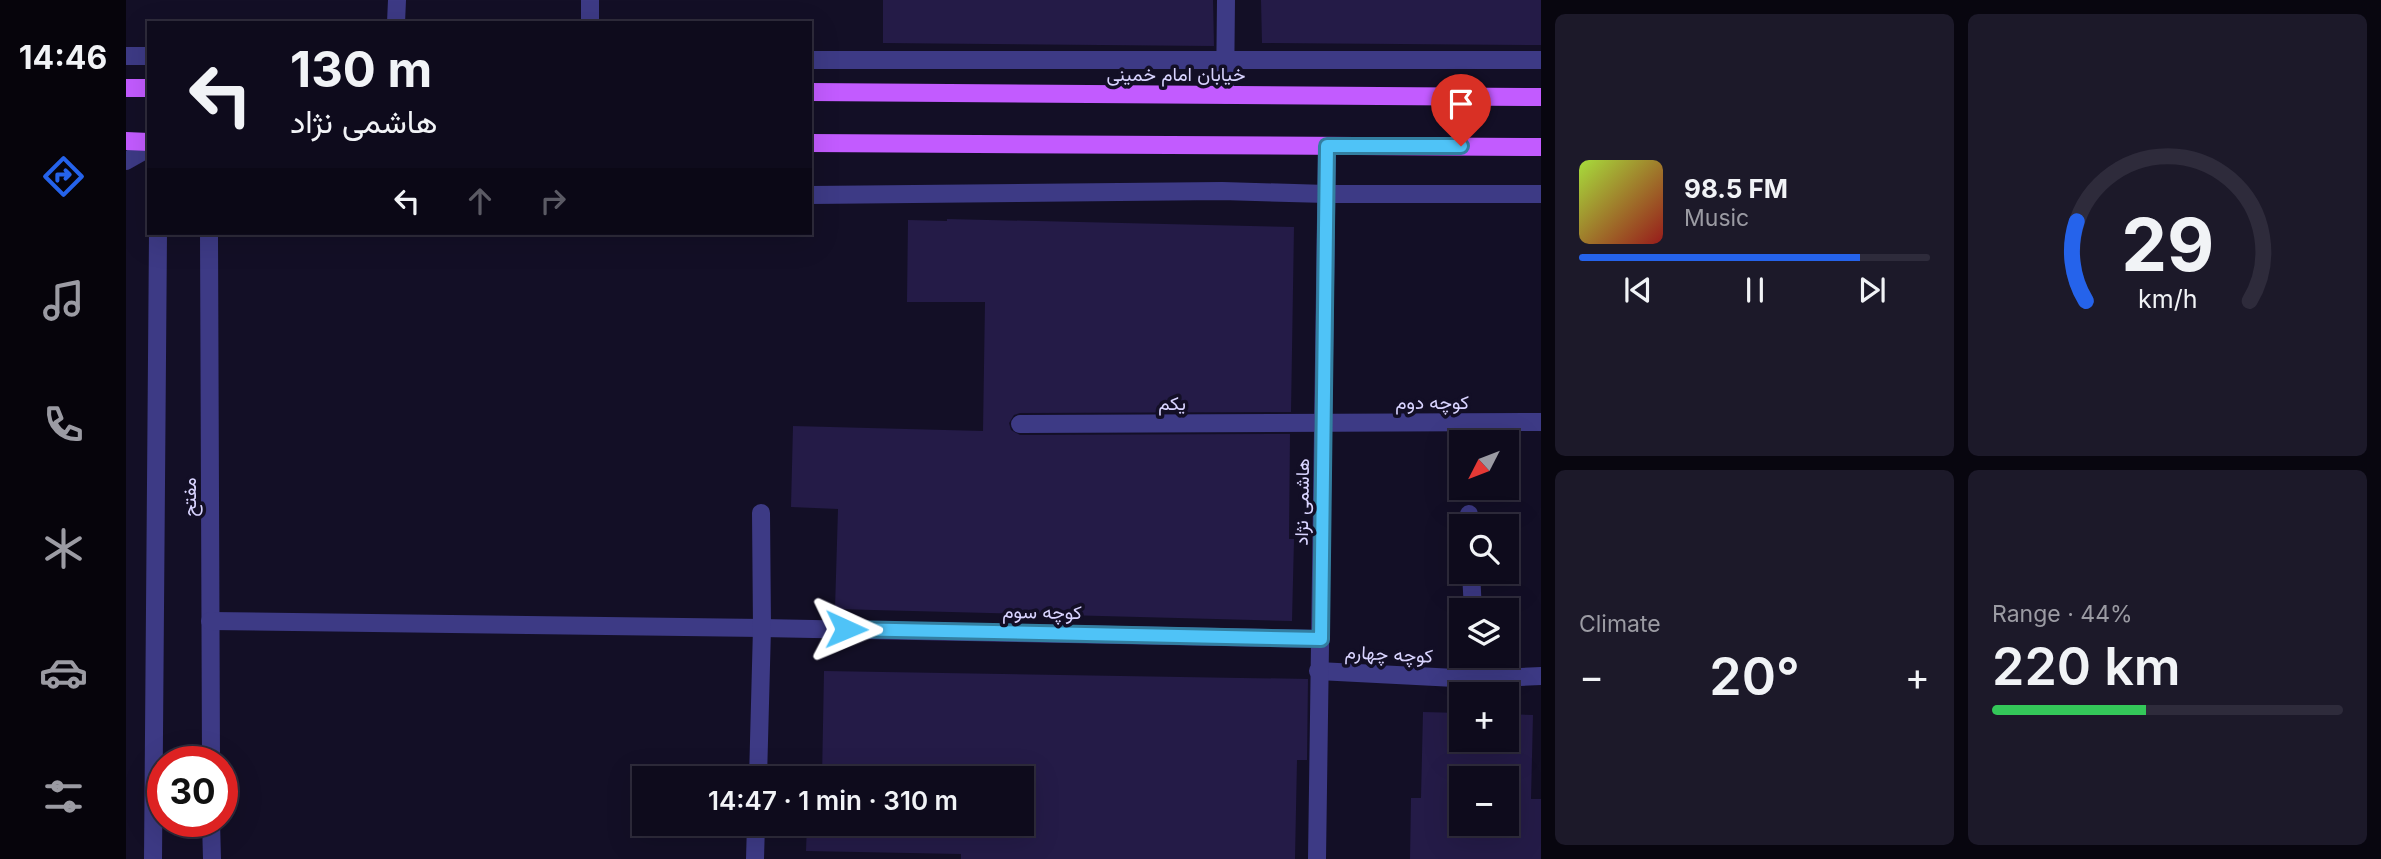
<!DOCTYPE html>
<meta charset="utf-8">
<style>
body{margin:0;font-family:Inter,Vazirmatn,sans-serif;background:#1c1929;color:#f1f3f6;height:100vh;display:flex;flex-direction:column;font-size:26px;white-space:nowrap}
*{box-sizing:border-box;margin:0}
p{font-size:23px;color:#9b9ba3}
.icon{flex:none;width:38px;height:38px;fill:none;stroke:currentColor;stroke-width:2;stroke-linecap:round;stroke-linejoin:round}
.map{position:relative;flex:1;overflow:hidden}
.sheet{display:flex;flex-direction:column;gap:14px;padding:14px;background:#08060f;width:840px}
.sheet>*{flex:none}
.banner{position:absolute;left:21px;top:21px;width:665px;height:214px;border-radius:0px;box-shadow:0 7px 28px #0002,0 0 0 2px #2e2b3b;background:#0e0b1c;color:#f1f3f6;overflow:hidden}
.needle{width:46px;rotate:228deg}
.controls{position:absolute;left:1323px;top:430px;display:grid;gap:14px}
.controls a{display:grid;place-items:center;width:70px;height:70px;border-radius:0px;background:#0e0b1c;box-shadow:0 7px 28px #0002,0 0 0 2px #2e2b3b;font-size:35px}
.speed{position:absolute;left:21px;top:746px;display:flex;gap:14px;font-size:35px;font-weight:700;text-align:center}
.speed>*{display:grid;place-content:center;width:91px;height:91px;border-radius:50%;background:#0e0b1c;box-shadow:0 7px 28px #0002,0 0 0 2px #2e2b3b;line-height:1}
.speed .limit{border:10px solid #d22;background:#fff;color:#111}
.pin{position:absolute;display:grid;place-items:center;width:60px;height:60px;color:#fff;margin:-72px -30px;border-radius:50% 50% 50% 0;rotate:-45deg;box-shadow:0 0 7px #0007}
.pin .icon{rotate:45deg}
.me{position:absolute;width:77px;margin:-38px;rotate:91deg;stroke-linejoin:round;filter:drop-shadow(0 0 5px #0008)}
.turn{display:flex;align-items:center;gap:24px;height:147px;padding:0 28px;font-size:32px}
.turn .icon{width:91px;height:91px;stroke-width:2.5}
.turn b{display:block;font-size:49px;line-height:60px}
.lanes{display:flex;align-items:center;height:66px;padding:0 28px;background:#0003;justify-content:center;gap:35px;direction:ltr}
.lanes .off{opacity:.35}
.big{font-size:52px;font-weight:600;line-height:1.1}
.sheet .card{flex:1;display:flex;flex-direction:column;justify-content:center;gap:10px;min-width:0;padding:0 24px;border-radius:10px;background:#1c1929}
.sheet .dial{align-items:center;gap:0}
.dial svg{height:182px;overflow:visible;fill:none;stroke:#2e2b3b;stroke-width:7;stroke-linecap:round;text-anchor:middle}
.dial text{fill:#f1f3f6;stroke:none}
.song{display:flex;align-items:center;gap:21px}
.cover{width:84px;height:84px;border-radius:10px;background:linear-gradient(135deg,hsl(80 70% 55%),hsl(0 70% 35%))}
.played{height:7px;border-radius:4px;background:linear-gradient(90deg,#2563eb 80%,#2e2b3b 80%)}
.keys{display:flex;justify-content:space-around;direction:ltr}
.heat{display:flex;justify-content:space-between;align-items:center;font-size:38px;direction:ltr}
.charge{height:10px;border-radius:5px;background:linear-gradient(90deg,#34c759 44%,#2e2b3b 0)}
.sheet .tiles{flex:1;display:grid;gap:14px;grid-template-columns:repeat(2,1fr)}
.trip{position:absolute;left:506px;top:766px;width:402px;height:70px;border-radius:0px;background:#0e0b1c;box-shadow:0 7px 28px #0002,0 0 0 2px #2e2b3b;font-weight:600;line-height:70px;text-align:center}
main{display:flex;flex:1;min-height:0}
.menu{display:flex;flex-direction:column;width:126px;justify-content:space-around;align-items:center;background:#06040b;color:#9b9ba3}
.menu .icon{width:49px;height:49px}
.menu .current{color:#2563eb}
.menu b{font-size:32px;color:#f1f3f6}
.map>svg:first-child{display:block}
.building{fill:#241b47;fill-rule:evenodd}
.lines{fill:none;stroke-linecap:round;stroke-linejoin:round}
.minor{stroke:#3d3a85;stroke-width:18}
.tertiary{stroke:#3d3a85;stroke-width:18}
.primary{stroke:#c25bff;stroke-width:18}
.route-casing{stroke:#337fa1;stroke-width:18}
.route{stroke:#4fc3f7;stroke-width:12}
.labels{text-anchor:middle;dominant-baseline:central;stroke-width:7;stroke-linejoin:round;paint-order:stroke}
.street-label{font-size:19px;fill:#d9d4ff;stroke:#130f26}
</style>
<main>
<nav class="menu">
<b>14:46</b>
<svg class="icon current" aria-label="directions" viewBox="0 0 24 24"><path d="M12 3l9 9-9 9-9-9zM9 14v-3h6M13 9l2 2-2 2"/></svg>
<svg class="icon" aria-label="music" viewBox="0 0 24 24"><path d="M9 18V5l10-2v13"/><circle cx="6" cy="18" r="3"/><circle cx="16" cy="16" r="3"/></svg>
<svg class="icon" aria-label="phone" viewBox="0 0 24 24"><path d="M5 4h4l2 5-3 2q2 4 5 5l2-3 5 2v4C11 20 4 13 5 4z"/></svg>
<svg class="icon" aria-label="climate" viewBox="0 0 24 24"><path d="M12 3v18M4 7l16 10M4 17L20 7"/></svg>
<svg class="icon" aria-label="car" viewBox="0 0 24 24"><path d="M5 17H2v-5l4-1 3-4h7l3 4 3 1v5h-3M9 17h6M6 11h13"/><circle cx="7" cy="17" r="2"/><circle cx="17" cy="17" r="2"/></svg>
<svg class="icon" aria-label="filters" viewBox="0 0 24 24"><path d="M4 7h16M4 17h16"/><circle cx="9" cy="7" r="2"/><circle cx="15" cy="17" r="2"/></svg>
</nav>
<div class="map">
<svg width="1415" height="859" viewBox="0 0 1415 859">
<rect width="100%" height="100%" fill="#130f26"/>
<g class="building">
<path d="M757,0H1087L1088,46L757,43Z"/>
<path d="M1135,0H1415V45L1136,43Z"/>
<path d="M821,219L1168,227L1165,412L894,413L888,415L883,423L885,430L894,435L1164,434L1163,539H1168L1166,621L709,609L712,509L665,507L667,426L857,431L859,302H781L782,220L821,221Z"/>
<path d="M698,671L1182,679L1181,760H1171L1169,859H835V854L680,851L681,824H896V779H696Z"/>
<path d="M1297,712L1335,713V740H1381V714L1407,715L1405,799H1415V859H1284L1285,798H1295ZM1335,779H1381V824H1335Z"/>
</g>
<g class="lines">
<g class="minor">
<path d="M270,23L271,0"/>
<path d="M464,23V0"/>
<path d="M1099,95L1100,0"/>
<path d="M83,233L85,761"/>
<path d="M894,424L1415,422"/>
<path d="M1343,514L1344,527"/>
<path d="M1345,572L1347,611"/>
<path d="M84,621L636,628L1195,639"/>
<path d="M1348,656L1349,679"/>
<path d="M1192,671L1349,679L1415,676"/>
<path d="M632,779L636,628L635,513"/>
<path d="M85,821L86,859"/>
<path d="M27,859L32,233"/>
<path d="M629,859L630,824"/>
</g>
<g class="tertiary">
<path d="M0,56H23"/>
<path d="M684,60H1415"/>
<path d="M0,161L23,148"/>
<path d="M684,195L1096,191L1201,194H1415"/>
<path d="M1191,859L1201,146"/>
</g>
<g class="primary">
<path d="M0,88H23"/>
<path d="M684,92L1415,97"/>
<path d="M0,141L23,142"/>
<path d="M684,143L1415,147"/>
</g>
</g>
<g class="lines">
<g class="route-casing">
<path id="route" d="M720,629L1195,639L1201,146H1335"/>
</g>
<use href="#route" class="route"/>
</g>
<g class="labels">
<g class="street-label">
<text x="1050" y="74">خیابان امام خمینی</text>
<text x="1306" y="402">کوچه دوم</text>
<text x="1046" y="403">یکم</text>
<text transform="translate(63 497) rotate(-90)">مفتح</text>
<text transform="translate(1176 502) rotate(-89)">هاشمی نژاد</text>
<text transform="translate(916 612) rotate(1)">کوچه سوم</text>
<text transform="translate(1263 654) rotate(3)">کوچه چهارم</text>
</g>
</g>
</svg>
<div class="controls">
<a><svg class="needle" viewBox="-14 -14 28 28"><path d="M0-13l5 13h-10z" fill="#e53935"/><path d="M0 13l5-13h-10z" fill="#9b9ba3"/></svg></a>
<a><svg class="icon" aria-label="search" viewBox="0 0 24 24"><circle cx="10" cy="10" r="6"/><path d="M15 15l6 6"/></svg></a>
<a><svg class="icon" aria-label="layers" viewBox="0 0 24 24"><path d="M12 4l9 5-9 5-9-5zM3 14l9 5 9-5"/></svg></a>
<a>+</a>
<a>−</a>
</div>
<div class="speed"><div class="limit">30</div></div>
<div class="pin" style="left:1335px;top:146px;background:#d93025"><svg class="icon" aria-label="arrive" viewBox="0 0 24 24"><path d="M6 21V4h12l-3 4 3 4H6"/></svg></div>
<svg class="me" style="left:720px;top:629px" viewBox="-20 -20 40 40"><path d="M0-17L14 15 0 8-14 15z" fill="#4fc3f7" stroke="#fff" stroke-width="4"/></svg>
<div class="trip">14:47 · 1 min · 310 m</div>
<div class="banner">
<div class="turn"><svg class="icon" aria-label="left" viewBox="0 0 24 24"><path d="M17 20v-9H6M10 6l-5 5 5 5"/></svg><div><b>130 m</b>هاشمی نژاد</div></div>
<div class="lanes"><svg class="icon" aria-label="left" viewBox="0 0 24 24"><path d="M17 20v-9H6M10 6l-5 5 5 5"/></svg><svg class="icon off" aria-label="ahead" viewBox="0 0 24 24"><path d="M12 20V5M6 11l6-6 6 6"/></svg><svg class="icon off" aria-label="right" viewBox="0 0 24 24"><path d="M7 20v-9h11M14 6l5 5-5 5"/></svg></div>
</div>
</div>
<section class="sheet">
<div class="tiles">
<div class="card">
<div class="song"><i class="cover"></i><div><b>98.5 FM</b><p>Music</p></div></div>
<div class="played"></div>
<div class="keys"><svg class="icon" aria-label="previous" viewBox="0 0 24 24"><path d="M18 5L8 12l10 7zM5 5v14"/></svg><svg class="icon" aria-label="pause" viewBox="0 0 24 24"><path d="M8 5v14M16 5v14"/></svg><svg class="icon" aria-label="next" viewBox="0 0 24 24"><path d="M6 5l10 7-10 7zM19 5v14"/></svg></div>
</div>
<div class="card dial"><svg viewBox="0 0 100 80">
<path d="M14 69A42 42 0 1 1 86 69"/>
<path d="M14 69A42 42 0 0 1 10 34" stroke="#2563eb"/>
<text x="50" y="56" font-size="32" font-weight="700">29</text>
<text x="50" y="72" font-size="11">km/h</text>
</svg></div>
<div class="card"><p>Climate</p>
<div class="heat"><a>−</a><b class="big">20°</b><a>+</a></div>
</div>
<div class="card"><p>Range · 44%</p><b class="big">220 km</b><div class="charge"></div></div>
</div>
</section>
</main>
